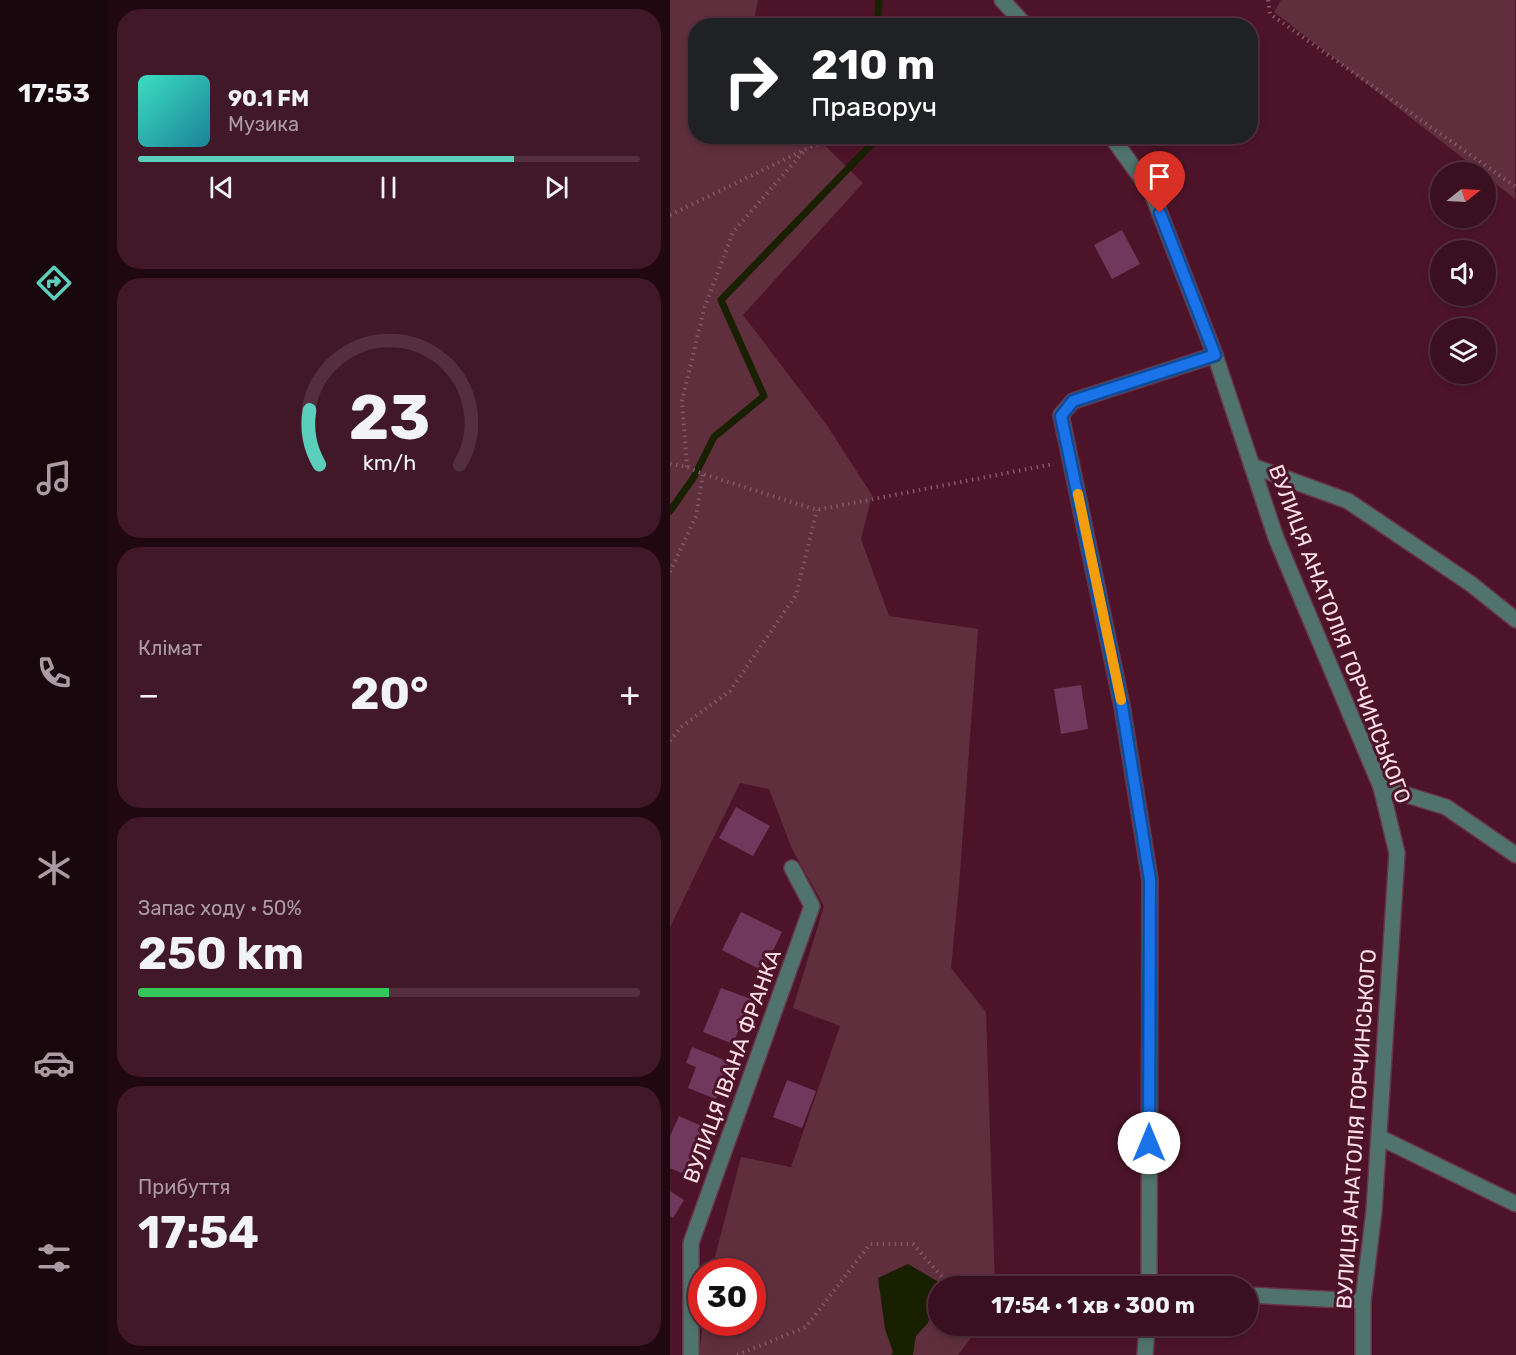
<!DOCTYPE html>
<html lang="uk">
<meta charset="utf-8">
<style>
body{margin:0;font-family:Rubik,sans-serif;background:#411828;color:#f1f3f6;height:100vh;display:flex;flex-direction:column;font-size:22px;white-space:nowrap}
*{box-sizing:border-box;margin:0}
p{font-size:20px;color:#ab9ca4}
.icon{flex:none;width:33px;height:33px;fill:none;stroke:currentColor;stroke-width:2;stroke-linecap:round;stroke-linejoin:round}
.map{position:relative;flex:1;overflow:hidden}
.sheet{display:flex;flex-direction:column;gap:9px;padding:9px;background:#200811;width:562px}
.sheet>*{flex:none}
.hud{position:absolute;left:18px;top:18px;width:570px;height:126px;border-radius:24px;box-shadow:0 3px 9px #0003,0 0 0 2px #542f3d;background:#202124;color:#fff;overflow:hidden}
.needle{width:39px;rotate:72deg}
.fabs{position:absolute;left:760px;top:162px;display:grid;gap:12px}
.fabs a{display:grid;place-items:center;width:66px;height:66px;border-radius:50%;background:#3a0f1f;box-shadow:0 3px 9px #0003,0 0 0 2px #542f3d;font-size:30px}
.speed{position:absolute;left:18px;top:1258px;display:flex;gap:12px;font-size:30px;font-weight:700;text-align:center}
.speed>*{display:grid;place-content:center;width:78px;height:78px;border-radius:50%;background:#3a0f1f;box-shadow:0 3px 9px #0003,0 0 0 2px #542f3d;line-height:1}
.speed .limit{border:9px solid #d22;background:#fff;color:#111}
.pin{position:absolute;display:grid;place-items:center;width:51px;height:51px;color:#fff;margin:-62px -26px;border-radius:50% 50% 50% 0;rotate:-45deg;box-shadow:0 0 6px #0007}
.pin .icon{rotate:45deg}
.me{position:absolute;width:66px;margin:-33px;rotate:0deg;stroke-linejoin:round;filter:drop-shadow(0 0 4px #0008)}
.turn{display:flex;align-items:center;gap:21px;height:126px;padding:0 24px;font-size:27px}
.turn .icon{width:78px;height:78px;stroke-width:2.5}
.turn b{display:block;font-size:42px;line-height:51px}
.big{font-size:45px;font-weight:700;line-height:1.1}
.sheet .widget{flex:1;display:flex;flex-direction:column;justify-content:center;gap:9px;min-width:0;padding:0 21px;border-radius:24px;background:#411828}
.sheet .dial{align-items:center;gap:0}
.dial svg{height:156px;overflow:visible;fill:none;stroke:#542f3d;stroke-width:7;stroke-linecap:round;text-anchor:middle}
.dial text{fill:#f1f3f6;stroke:none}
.song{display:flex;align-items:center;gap:18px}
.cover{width:72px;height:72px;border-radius:9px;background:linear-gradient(135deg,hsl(170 70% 55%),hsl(190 70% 35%))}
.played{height:6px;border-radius:3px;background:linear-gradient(90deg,#5bcebc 75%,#542f3d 75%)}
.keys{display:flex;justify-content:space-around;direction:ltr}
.heat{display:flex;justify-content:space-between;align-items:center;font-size:33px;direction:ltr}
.charge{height:9px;border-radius:4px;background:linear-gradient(90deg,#34c759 50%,#542f3d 0)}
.trip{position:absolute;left:258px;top:1276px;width:330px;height:60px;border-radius:30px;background:#3a0f1f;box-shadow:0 3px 9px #0003,0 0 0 2px #542f3d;font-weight:700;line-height:60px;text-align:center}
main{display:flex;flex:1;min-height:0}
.tab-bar{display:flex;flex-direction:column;width:108px;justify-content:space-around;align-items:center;background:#17060c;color:#ab9ca4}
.tab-bar .icon{width:42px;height:42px}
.tab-bar .active{color:#5bcebc}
.tab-bar b{font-size:27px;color:#f1f3f6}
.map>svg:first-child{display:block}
.green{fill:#602f3e}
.water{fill:#182000}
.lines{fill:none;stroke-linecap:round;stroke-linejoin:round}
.stream{stroke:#182000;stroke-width:7}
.building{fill:#70385d}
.street-casing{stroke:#693447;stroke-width:18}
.path{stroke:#865667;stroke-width:4;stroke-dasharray:1.5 4.5;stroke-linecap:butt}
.street{stroke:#50746d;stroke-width:15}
.route-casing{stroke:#114b97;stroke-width:15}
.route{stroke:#1a73e8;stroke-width:10}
.slow{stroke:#f59e0b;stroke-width:10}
.labels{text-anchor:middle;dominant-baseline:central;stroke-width:6;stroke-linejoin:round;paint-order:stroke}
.street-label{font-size:21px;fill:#fedfe7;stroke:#4d1429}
</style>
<main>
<nav class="tab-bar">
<b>17:53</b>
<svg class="icon active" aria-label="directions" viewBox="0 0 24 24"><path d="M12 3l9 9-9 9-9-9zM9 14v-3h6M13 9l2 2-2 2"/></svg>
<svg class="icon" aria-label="music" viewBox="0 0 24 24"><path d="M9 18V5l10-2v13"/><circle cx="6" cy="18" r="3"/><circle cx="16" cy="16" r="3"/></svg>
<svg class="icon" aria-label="phone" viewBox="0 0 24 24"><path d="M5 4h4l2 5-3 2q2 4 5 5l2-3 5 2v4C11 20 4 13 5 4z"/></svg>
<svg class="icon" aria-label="climate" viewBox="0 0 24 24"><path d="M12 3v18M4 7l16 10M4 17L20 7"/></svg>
<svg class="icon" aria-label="car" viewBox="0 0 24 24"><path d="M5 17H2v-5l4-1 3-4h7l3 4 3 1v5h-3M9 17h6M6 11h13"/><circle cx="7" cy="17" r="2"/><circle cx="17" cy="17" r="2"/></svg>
<svg class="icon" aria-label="filters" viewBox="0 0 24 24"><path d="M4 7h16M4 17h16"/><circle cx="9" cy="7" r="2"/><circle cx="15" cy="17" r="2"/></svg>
</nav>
<section class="sheet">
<div class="widget">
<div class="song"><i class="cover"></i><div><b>90.1 FM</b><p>Музика</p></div></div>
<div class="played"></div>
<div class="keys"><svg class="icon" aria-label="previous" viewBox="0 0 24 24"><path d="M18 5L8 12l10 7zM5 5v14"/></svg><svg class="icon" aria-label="pause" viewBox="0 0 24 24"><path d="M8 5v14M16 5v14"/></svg><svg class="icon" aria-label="next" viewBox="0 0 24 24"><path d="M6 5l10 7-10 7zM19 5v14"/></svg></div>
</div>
<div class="widget dial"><svg viewBox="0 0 100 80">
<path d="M14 69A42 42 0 1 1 86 69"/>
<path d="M14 69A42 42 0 0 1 9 41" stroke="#5bcebc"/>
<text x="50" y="56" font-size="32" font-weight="700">23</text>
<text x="50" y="72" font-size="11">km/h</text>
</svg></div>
<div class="widget"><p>Клімат</p>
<div class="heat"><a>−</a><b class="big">20°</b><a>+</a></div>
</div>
<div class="widget"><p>Запас ходу · 50%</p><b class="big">250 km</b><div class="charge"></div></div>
<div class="widget"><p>Прибуття</p><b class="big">17:54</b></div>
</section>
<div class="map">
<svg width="846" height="1355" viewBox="0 0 846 1355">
<rect width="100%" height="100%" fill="#4d1429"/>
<g class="green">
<path d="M0,0H88L83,25L26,26V136L146,137L193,183L73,315L156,424L202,495L191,539L219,616L308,629L289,886L281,968L316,1012L325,1287H268V1326H310L288,1355H29L33,1323H82V1272H41L71,1157L121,1167L170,1026L123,1008L154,906L122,849L99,789L70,783L0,927Z"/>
<path d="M611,0H845V199L816,176V172H811L604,12Z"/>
</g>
<path class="water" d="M238,1264L267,1281L268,1305L257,1324L246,1336L243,1355H221L223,1352L215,1329L208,1278Z"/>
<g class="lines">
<g class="stream">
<path d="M207,26L209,0"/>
<path d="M0,511L24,477L44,437L94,396L51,300L200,146L201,136"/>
</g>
</g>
<g class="building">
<path d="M452,230L470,264L442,279L424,245Z"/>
<path d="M411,685L418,729L391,734L384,689Z"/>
<path d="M66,807L100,826L83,856L49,838Z"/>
<path d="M71,912L112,932L93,971L52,950Z"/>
<path d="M51,988L81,999L63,1044L33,1032Z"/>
<path d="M22,1047L59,1062L46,1099L18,1088L26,1067L16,1063Z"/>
<path d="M117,1080L146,1091L132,1128L103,1117Z"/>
<path d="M9,1116L34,1127L14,1174L0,1168V1136Z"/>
<path d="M0,1191L14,1200L3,1218L0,1216Z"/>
</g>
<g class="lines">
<g class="street-casing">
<g id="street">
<path d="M332,0L356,26"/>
<path d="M441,136L482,193L545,355L606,538L711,787L727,853L704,1211L693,1301V1355"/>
<path d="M582,466L678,501L801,584L846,620"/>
<path d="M711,787L776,807L846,855"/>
<path d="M709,1137L846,1204"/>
<path d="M479,1287L480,880L452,706L391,415L403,401L545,355"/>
<path d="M578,1295L693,1301"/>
<path d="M21,1355V1243L142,906L122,868"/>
<path d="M475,1355L477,1326"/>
</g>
</g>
<g class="path">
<path d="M598,0L600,14L846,187"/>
<path d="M0,215L136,149L169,136"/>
<path d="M0,464L17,467L33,474L147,510L383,464"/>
<path d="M17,467L12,401L34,309L63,232L136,149"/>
<path d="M0,572L26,516L33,474"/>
<path d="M0,741L11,727L60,691L126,595L147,510"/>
<path d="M67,1355L136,1327L200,1244H243L273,1278L418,1287"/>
</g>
<use href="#street" class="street"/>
</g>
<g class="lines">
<g class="route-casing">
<path id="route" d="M479,1143L480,880L452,706L391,416L403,401L545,355L490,213"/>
</g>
<use href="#route" class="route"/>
<path class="slow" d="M408,494L451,700"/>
</g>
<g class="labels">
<g class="street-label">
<text transform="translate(670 634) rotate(69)">ВУЛИЦЯ АНАТОЛІЯ ГОРЧИНСЬКОГО</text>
<text transform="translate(62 1066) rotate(-70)">ВУЛИЦЯ ІВАНА ФРАНКА</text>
<text transform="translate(686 1129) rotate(-86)">ВУЛИЦЯ АНАТОЛІЯ ГОРЧИНСЬКОГО</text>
</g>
</g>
</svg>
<div class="fabs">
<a><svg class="needle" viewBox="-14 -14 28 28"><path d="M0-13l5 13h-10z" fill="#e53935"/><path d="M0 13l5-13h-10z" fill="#ab9ca4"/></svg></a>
<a><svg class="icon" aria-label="sound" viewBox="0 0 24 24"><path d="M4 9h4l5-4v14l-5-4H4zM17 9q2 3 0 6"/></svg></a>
<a><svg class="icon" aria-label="layers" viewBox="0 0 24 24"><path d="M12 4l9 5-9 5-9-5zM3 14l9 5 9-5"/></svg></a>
</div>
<div class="speed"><div class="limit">30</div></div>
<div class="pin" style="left:490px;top:213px;background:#d93025"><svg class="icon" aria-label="arrive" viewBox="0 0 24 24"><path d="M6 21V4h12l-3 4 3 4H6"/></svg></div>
<svg class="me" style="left:479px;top:1143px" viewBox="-20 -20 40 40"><circle r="19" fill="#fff"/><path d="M0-13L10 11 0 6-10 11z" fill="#1a73e8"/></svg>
<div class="trip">17:54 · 1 хв · 300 m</div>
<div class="hud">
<div class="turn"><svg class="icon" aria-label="right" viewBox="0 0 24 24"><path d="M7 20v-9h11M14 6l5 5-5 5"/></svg><div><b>210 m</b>Праворуч</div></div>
</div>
</div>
</main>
